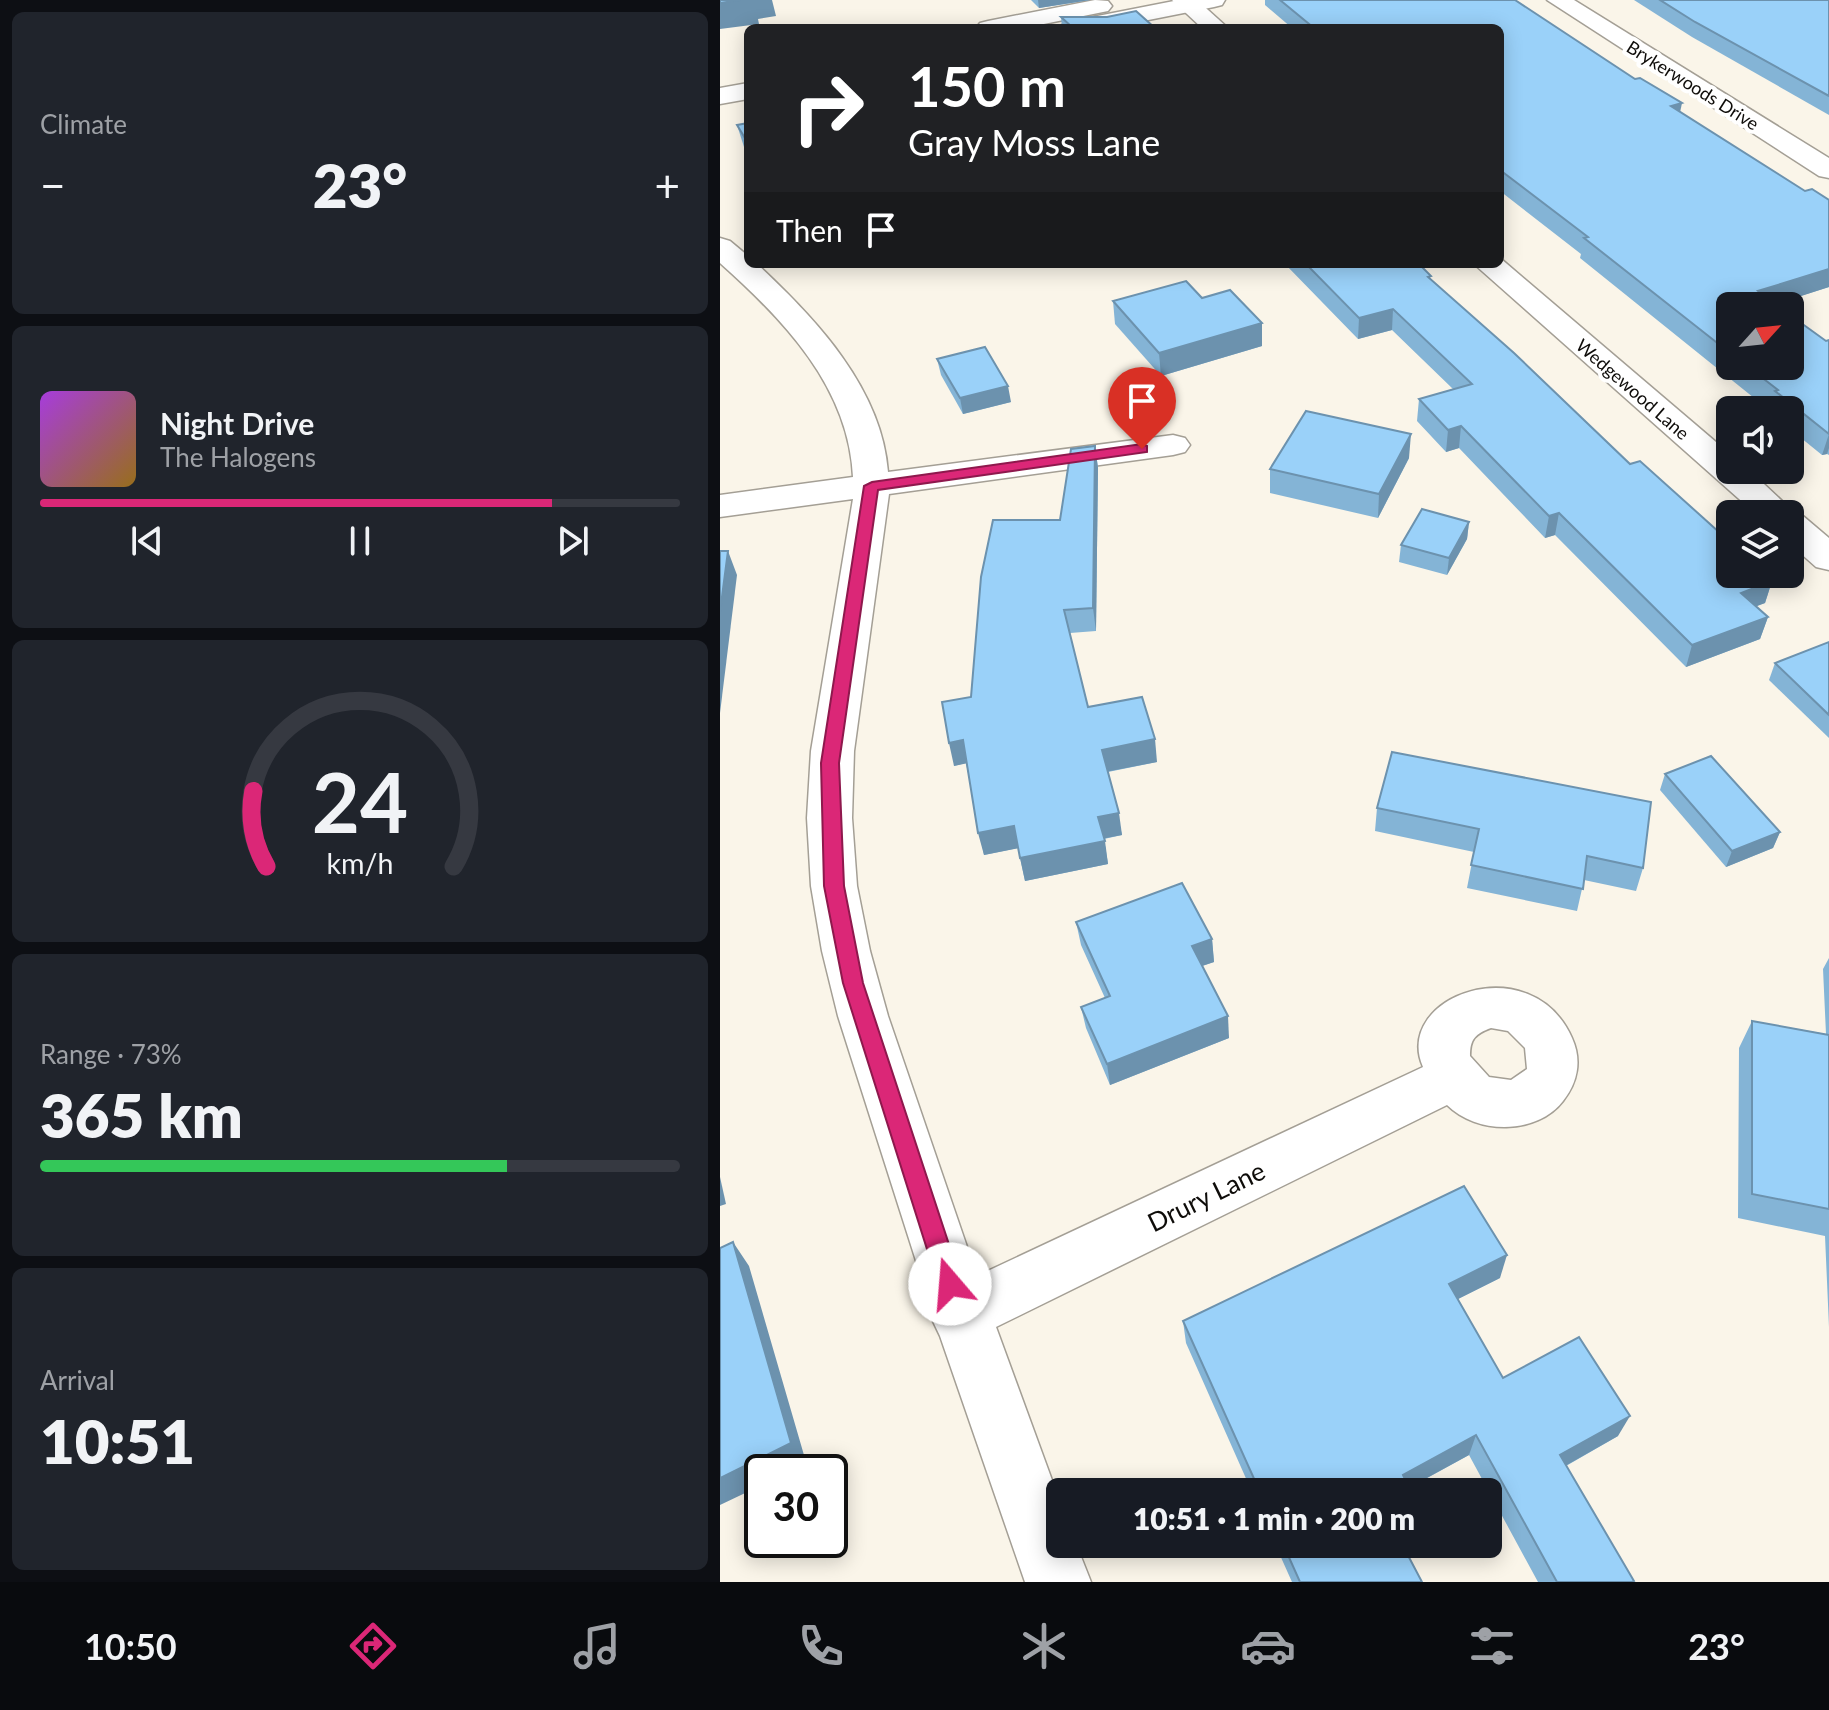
<!DOCTYPE html>
<meta charset="utf-8">
<style>
body{margin:0;font-family:Lato,sans-serif;background:#20242c;color:#f1f3f6;height:100vh;display:flex;flex-direction:column;font-size:30px;white-space:nowrap}
*{box-sizing:border-box;margin:0}
p{font-size:26px;color:#9ea1a6}
.icon{flex:none;width:44px;height:44px;fill:none;stroke:currentColor;stroke-width:2;stroke-linecap:round;stroke-linejoin:round}
.map{position:relative;flex:1;overflow:hidden}
.drawer{display:flex;flex-direction:column;gap:12px;padding:12px;background:#0d0f14;width:720px}
.drawer>*{flex:none}
.top-card{position:absolute;left:24px;top:24px;width:760px;height:244px;border-radius:12px;box-shadow:0 4px 20px #0003;background:#202124;color:#fff;overflow:hidden}
.needle{width:52px;rotate:63deg}
.buttons{position:absolute;left:996px;top:292px;display:grid;gap:16px}
.buttons a{display:grid;place-items:center;width:88px;height:88px;border-radius:12px;background:#171b24;box-shadow:0 4px 20px #0003;font-size:40px}
.speed{position:absolute;left:24px;top:1454px;display:flex;gap:16px;font-size:40px;font-weight:700;text-align:center}
.speed>*{display:grid;place-content:center;width:104px;height:104px;border-radius:50%;background:#171b24;box-shadow:0 4px 20px #0003;line-height:1}
.speed .limit{border:4px solid #111;border-radius:12px;background:#fff;color:#111}
.pin{position:absolute;display:grid;place-items:center;width:68px;height:68px;color:#fff;margin:-82px -34px;border-radius:50% 50% 50% 0;rotate:-45deg;box-shadow:0 0 8px #0007}
.pin .icon{rotate:45deg}
.me{position:absolute;width:88px;margin:-44px;rotate:342deg;stroke-linejoin:round;filter:drop-shadow(0 0 6px #0008)}
.turn{display:flex;align-items:center;gap:28px;height:168px;padding:0 32px;font-size:36px}
.turn .icon{width:104px;height:104px;stroke-width:2.5}
.turn b{display:block;font-size:56px;line-height:68px}
.then{display:flex;align-items:center;height:76px;padding:0 32px;background:#0003;gap:16px;font-size:30px}
.big{font-size:60px;font-weight:800;line-height:1.1}
.drawer .widget{flex:1;display:flex;flex-direction:column;justify-content:center;gap:12px;min-width:0;padding:0 28px;border-radius:12px;background:#20242c}
.drawer .dial{align-items:center;gap:0}
.dial svg{height:208px;overflow:visible;fill:none;stroke:#363941;stroke-width:7;stroke-linecap:round;text-anchor:middle}
.dial text{fill:#f1f3f6;stroke:none}
.song{display:flex;align-items:center;gap:24px}
.cover{width:96px;height:96px;border-radius:12px;background:linear-gradient(135deg,hsl(280 70% 55%),hsl(40 70% 35%))}
.played{height:8px;border-radius:4px;background:linear-gradient(90deg,#db2777 80%,#363941 80%)}
.keys{display:flex;justify-content:space-around;direction:ltr}
.heat{display:flex;justify-content:space-between;align-items:center;font-size:44px;direction:ltr}
.charge{height:12px;border-radius:6px;background:linear-gradient(90deg,#34c759 73%,#363941 0)}
.trip{position:absolute;left:326px;top:1478px;width:456px;height:80px;border-radius:12px;background:#171b24;box-shadow:0 4px 20px #0003;font-weight:800;line-height:80px;text-align:center}
.tab-bar{display:flex;height:128px;justify-content:space-around;align-items:center;background:#090b0e;color:#9ea1a6}
.tab-bar .icon{width:56px;height:56px}
.tab-bar .current{color:#db2777}
.tab-bar b{font-size:36px;color:#f1f3f6}
main{display:flex;flex:1;min-height:0}
.map>svg:first-child{display:block}
.lines{fill:none;stroke-linecap:round;stroke-linejoin:round}
.minor-casing{stroke:#a49f95;stroke-width:3}
.major-casing{stroke:#a49f95;stroke-width:3}
.minor{fill:#fff;fill-rule:evenodd}
.major{fill:#fff;fill-rule:evenodd}
.wall{fill:#84b4d6}
.shaded-wall{fill:#6c92ae}
.building{fill:#9ad1f9;stroke:#6c92ae;stroke-width:2}
.route{fill:#db2777;stroke:#8e194d;stroke-width:2}
.labels{text-anchor:middle;dominant-baseline:central;stroke-width:8;stroke-linejoin:round;paint-order:stroke}
.far-street-label{font-size:18px;fill:#0e0c09;stroke:#fff}
.near-street-label{font-size:26px;fill:#0e0c09;stroke:#fff}
</style>
<main>
<section class="drawer">
<div class="widget"><p>Climate</p>
<div class="heat"><a>−</a><b class="big">23°</b><a>+</a></div>
</div>
<div class="widget">
<div class="song"><i class="cover"></i><div><b>Night Drive</b><p>The Halogens</p></div></div>
<div class="played"></div>
<div class="keys"><svg class="icon" aria-label="previous" viewBox="0 0 24 24"><path d="M18 5L8 12l10 7zM5 5v14"/></svg><svg class="icon" aria-label="pause" viewBox="0 0 24 24"><path d="M8 5v14M16 5v14"/></svg><svg class="icon" aria-label="next" viewBox="0 0 24 24"><path d="M6 5l10 7-10 7zM19 5v14"/></svg></div>
</div>
<div class="widget dial"><svg viewBox="0 0 100 80">
<path d="M14 69A42 42 0 1 1 86 69"/>
<path d="M14 69A42 42 0 0 1 9 40" stroke="#db2777"/>
<text x="50" y="56" font-size="32" font-weight="700">24</text>
<text x="50" y="72" font-size="11">km/h</text>
</svg></div>
<div class="widget"><p>Range · 73%</p><b class="big">365 km</b><div class="charge"></div></div>
<div class="widget"><p>Arrival</p><b class="big">10:51</b></div>
</section>
<div class="map">
<svg width="1109" height="1582" viewBox="0 0 1109 1582">
<rect width="100%" height="100%" fill="#faf5e9"/>
<g class="lines">
<g class="minor-casing">
<g id="minor">
<path d="M452,0H477L508,28H482Z"/>
<path d="M827,0H854L1109,158V178L1099,176Z"/>
<path d="M0,238L10,241L28,256V264H37C95,318 162,388 168,472L453,435L465,438L470,445L465,452L453,455L169,494L134,751L132,818L137,886L150,951L168,1016L257,1276L703,1067C672,996 811,946 852,1038C862,1060 858,1082 843,1101C817,1135 757,1135 727,1105L276,1327L340,1502V1544H356L371,1582H305L220,1336L210,1315L212,1311L118,1016L102,951L91,886L87,818L91,751L133,499L0,517V495L133,477C129,387 63,319 0,263ZM771,1028L788,1031L805,1048L807,1069L791,1080L769,1077L750,1056C750,1039 755,1034 771,1028Z"/>
<path d="M780,258L1010,454V470H1029L1076,514L1083,516L1109,538V570L1096,567L1070,544V514H1036L754,264H780Z"/>
</g>
</g>
<g class="major-casing">
<g id="major">
<path d="M375,0L388,1L392,6L388,11L304,28H256L260,23L268,21Z"/>
<path d="M459,0H505L502,5L494,7L388,28H340L344,23L352,21Z"/>
<path d="M28,83V99L0,104V88Z"/>
</g>
</g>
<use href="#minor" class="minor"/>
<use href="#major" class="major"/>
</g>
<g class="wall">
<path d="M311,0H370L319,8Z"/>
<path d="M545,0H795L960,111L1109,287L1055,304L1010,306V366H1070L1109,340V455L1107,454L1102,455L1070,429V410H1049L860,258L861,254L780,191V28H572L545,5Z"/>
<path d="M914,0H1109V115L972,37Z"/>
<path d="M341,17L435,28H342Z"/>
<path d="M28,123V155L24,147L17,125Z"/>
<path d="M565,264H699L711,279L910,464L1052,581L1045,603L1036,606L1048,617L1040,639L966,667L835,535L825,538L739,448L726,452L697,421L699,399L733,389L672,330L638,339Z"/>
<path d="M482,298L542,346L441,376L395,324L393,301Z"/>
<path d="M217,359L291,402L243,414L221,375Z"/>
<path d="M375,446L378,468L376,631L350,633L368,707L437,762L388,772L402,835L384,839L388,864L305,881L298,848L264,855L246,763L234,766L251,697L340,520Z"/>
<path d="M689,458L658,518L550,493V469Z"/>
<path d="M749,522L747,539L727,575L679,562L681,545Z"/>
<path d="M1109,642V738L1049,680L1055,663Z"/>
<path d="M672,752L923,868L916,891L864,880L857,911L747,888L754,852L655,831L657,808Z"/>
<path d="M945,774L1060,832L1053,848L1006,867L940,790Z"/>
<path d="M356,922L492,939L494,962L482,966L509,1038L390,1085L366,1028L361,1007L385,998L361,945Z"/>
<path d="M1109,958V1327L1105,1236L1018,1218L1019,1048L1032,1021L1106,1034L1103,969Z"/>
<path d="M780,1278L738,1299L783,1378L898,1436L846,1466L913,1582H818L749,1455L689,1488L691,1492H532L466,1343L463,1321Z"/>
<path d="M555,1544H696L685,1550L702,1582H572Z"/>
</g>
<g class="shaded-wall">
<path d="M20,0H52L56,16L38,19L39,24L0,29V3Z"/>
<path d="M318,0H370L319,8Z"/>
<path d="M962,103L958,122L951,106Z"/>
<path d="M1109,269V287L1050,306L1038,291Z"/>
<path d="M673,309L672,330L638,339L639,318Z"/>
<path d="M542,323V346L441,376L439,353Z"/>
<path d="M288,386L291,402L243,414L240,398Z"/>
<path d="M741,426L739,448L726,452L728,430Z"/>
<path d="M691,434L689,458L658,518L659,494Z"/>
<path d="M1109,434V448L1107,454L1102,455Z"/>
<path d="M375,446L378,468L376,631L373,608Z"/>
<path d="M839,513L835,535L825,538L829,516Z"/>
<path d="M749,522L747,539L727,575L729,558Z"/>
<path d="M8,551L17,575L0,713V612Z"/>
<path d="M1052,581L1045,603L1014,615L1021,593Z"/>
<path d="M1048,617L1040,639L966,667L972,645Z"/>
<path d="M435,739L437,762L385,772L382,750Z"/>
<path d="M243,740L248,763L234,766L229,743Z"/>
<path d="M399,813L402,835L381,839L378,817Z"/>
<path d="M294,826L299,848L264,855L258,833Z"/>
<path d="M1060,832L1053,848L1006,867L1012,851Z"/>
<path d="M385,841L388,864L305,881L300,858Z"/>
<path d="M492,939L494,962L473,969L472,946Z"/>
<path d="M508,1016L509,1038L390,1085L387,1064Z"/>
<path d="M0,1177L6,1204L0,1206Z"/>
<path d="M13,1242L29,1266L86,1462L67,1472H42V1485L0,1505V1478Z"/>
<path d="M787,1255L780,1278L724,1306L729,1284Z"/>
<path d="M910,1416L898,1436L831,1474L840,1455Z"/>
<path d="M756,1435L749,1455L681,1492L683,1475Z"/>
<path d="M678,1544H696L675,1555Z"/>
</g>
<g class="building">
<path d="M0,0H20L0,3Z"/>
<path d="M560,0H795L915,79L920,78L962,103L951,106L1085,191L1092,189L1109,200V269L1038,291L1058,306H1010V353L864,238L868,237L780,170V28H594Z"/>
<path d="M940,0H1109V96L975,22Z"/>
<path d="M416,11L435,28H350L352,27L341,17H387Z"/>
<path d="M28,123V143L17,125Z"/>
<path d="M586,264H699L711,276L708,277L794,353L910,464L920,461L1010,542V574H1045L1052,581L1021,593L1048,617L972,645L839,513L829,516L741,426L728,430L699,399L752,384L673,309L639,318Z"/>
<path d="M466,281L482,298L510,290L542,323L439,353L393,301Z"/>
<path d="M1070,315L1106,341L1109,340V434L1055,391L1058,390L1027,366H1070Z"/>
<path d="M265,347L288,386L240,398L217,359Z"/>
<path d="M586,411L691,434L659,494L550,469Z"/>
<path d="M375,446L373,608L344,610L368,707L422,697L435,739L382,750L399,813L378,817L385,841L300,858L294,826L258,833L243,740L229,743L222,702L251,697L261,577L273,520H340L351,449Z"/>
<path d="M702,509L749,522L729,558L681,545Z"/>
<path d="M0,551H8L0,612Z"/>
<path d="M1109,642V715L1055,663Z"/>
<path d="M672,752L931,802L923,868L867,856L863,889L751,865L759,829L657,808Z"/>
<path d="M991,756L1060,832L1012,851L945,774Z"/>
<path d="M462,883L492,939L472,946L508,1016L387,1064L361,1007L390,996L356,922Z"/>
<path d="M1032,1021L1109,1035V1209L1032,1194Z"/>
<path d="M744,1186L787,1255L729,1284L783,1378L859,1337L910,1416L840,1455L914,1581L912,1582H837L756,1435L683,1475L691,1492H540L463,1321Z"/>
<path d="M13,1242L71,1443L0,1478V1248Z"/>
<path d="M563,1544H682L702,1582H580Z"/>
</g>
<path class="route" d="M422,444L427,446V452L158,490L119,763L124,886L143,983L242,1284L238,1293L230,1296L221,1293L218,1284L123,983L104,886L101,763L144,486L152,482Z"/>
<g class="labels">
<g class="far-street-label">
<text transform="translate(973 85) rotate(32)">Brykerwoods Drive</text>
<text transform="translate(913 389) rotate(41)">Wedgewood Lane</text>
</g>
<g class="near-street-label">
<text transform="translate(486 1196) rotate(-26)">Drury Lane</text>
</g>
</g>
</svg>
<div class="buttons">
<a><svg class="needle" viewBox="-14 -14 28 28"><path d="M0-13l5 13h-10z" fill="#e53935"/><path d="M0 13l5-13h-10z" fill="#9ea1a6"/></svg></a>
<a><svg class="icon" aria-label="sound" viewBox="0 0 24 24"><path d="M4 9h4l5-4v14l-5-4H4zM17 9q2 3 0 6"/></svg></a>
<a><svg class="icon" aria-label="layers" viewBox="0 0 24 24"><path d="M12 4l9 5-9 5-9-5zM3 14l9 5 9-5"/></svg></a>
</div>
<div class="speed"><div class="limit">30</div></div>
<div class="pin" style="left:422px;top:449px;background:#d93025"><svg class="icon" aria-label="arrive" viewBox="0 0 24 24"><path d="M6 21V4h12l-3 4 3 4H6"/></svg></div>
<svg class="me" style="left:230px;top:1284px" viewBox="-20 -20 40 40"><circle r="19" fill="#fff"/><path d="M0-13L10 11 0 6-10 11z" fill="#db2777"/></svg>
<div class="trip">10:51 · 1 min · 200 m</div>
<div class="top-card">
<div class="turn"><svg class="icon" aria-label="right" viewBox="0 0 24 24"><path d="M7 20v-9h11M14 6l5 5-5 5"/></svg><div><b>150 m</b>Gray Moss Lane</div></div>
<div class="then">Then<svg class="icon" aria-label="arrive" viewBox="0 0 24 24"><path d="M6 21V4h12l-3 4 3 4H6"/></svg></div>
</div>
</div>
</main>
<nav class="tab-bar">
<b>10:50</b>
<svg class="icon current" aria-label="directions" viewBox="0 0 24 24"><path d="M12 3l9 9-9 9-9-9zM9 14v-3h6M13 9l2 2-2 2"/></svg>
<svg class="icon" aria-label="music" viewBox="0 0 24 24"><path d="M9 18V5l10-2v13"/><circle cx="6" cy="18" r="3"/><circle cx="16" cy="16" r="3"/></svg>
<svg class="icon" aria-label="phone" viewBox="0 0 24 24"><path d="M5 4h4l2 5-3 2q2 4 5 5l2-3 5 2v4C11 20 4 13 5 4z"/></svg>
<svg class="icon" aria-label="climate" viewBox="0 0 24 24"><path d="M12 3v18M4 7l16 10M4 17L20 7"/></svg>
<svg class="icon" aria-label="car" viewBox="0 0 24 24"><path d="M5 17H2v-5l4-1 3-4h7l3 4 3 1v5h-3M9 17h6M6 11h13"/><circle cx="7" cy="17" r="2"/><circle cx="17" cy="17" r="2"/></svg>
<svg class="icon" aria-label="filters" viewBox="0 0 24 24"><path d="M4 7h16M4 17h16"/><circle cx="9" cy="7" r="2"/><circle cx="15" cy="17" r="2"/></svg>
<b>23°</b>
</nav>
